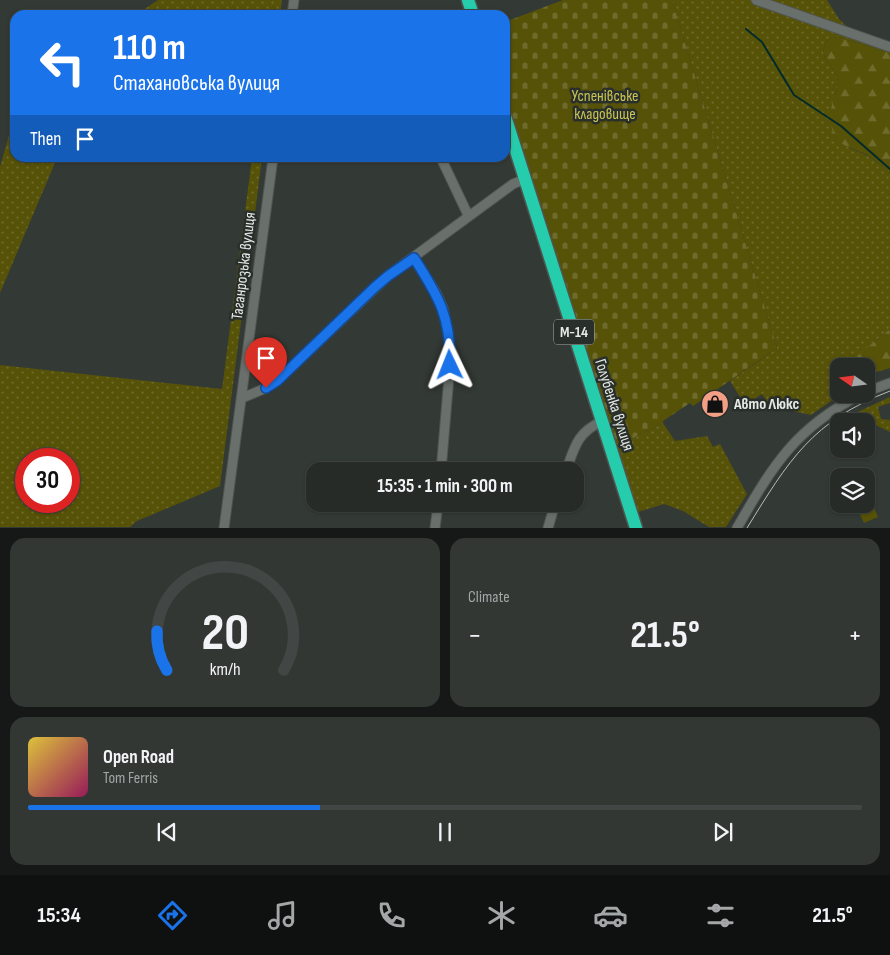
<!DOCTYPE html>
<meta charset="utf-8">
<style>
body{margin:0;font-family:"Sofia Sans Condensed",sans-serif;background:#323734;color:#f1f3f6;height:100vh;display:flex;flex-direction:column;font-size:19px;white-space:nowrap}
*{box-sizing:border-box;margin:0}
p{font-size:16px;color:#a4a7a8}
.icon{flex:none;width:28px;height:28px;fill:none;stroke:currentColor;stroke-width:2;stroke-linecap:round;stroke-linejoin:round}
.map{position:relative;height:528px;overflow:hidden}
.sheet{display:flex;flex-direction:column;gap:10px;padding:10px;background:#151816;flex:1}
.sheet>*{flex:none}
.top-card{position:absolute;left:10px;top:10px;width:500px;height:152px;border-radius:15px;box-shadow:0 1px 4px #0004,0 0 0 1px #424745;background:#1a73e8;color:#fff;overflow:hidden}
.needle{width:32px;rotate:284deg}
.tools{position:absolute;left:830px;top:358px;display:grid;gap:10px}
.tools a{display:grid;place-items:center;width:45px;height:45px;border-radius:10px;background:#262b28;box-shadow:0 1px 4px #0004,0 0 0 1px #424745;font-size:25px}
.speed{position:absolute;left:15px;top:448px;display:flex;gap:10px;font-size:25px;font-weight:700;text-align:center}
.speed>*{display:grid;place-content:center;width:65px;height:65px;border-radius:50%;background:#262b28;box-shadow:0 1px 4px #0004,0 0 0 1px #424745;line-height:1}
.speed .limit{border:8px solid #d22;background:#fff;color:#111}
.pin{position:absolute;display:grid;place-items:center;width:42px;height:42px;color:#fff;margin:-51px -21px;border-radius:50% 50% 50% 0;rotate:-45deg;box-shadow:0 0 5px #0007}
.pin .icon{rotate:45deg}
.me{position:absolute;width:55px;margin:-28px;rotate:358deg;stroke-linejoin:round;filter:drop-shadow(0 0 4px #0008)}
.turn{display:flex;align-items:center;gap:18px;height:105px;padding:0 20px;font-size:22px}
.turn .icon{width:65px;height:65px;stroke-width:2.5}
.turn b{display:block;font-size:35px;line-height:42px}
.then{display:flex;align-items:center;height:48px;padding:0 20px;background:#0003;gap:10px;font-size:19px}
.big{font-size:38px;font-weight:700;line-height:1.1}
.sheet .card{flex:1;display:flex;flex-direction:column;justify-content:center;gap:8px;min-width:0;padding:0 18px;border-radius:15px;background:#323734}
.sheet .dial{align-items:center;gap:0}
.dial svg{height:130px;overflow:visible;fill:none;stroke:#424745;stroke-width:7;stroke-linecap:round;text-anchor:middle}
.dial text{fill:#f1f3f6;stroke:none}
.song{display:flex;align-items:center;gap:15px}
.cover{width:60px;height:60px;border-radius:8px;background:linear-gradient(135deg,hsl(50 70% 55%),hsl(330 70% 35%))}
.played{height:5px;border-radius:2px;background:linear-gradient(90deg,#1a73e8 35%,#424745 35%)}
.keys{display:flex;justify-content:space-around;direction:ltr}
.heat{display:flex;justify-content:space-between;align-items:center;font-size:28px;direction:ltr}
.sheet .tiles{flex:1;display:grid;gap:10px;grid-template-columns:1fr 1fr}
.card:last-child{grid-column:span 2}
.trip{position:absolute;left:306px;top:462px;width:278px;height:50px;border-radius:15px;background:#262b28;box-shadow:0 1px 4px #0004,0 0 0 1px #424745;font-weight:700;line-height:50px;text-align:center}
.tabs{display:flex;height:80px;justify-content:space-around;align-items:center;background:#0f1110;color:#a4a7a8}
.tabs .icon{width:35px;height:35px}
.tabs .selected{color:#1a73e8}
.tabs b{font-size:22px;color:#f1f3f6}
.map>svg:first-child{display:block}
.grass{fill:url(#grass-dots);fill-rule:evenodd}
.forest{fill:url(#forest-firs)}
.cemetery{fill:url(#cemetery-stones)}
.pitch{fill:#565208}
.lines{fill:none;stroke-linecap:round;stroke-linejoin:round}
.stream{stroke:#022a2b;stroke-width:2}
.minor-casing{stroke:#505551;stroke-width:11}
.highway-casing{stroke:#505551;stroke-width:15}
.minor{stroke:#69706b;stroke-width:9}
.highway{stroke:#25cdac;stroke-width:12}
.tram{stroke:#b9beba;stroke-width:1}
.route-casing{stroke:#114b97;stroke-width:12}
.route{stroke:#1a73e8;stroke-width:9}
.labels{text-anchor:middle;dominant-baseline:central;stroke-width:5;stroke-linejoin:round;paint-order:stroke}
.shield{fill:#292f2b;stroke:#adb2af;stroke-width:1}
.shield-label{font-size:15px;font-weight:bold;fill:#e6eae7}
.park-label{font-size:16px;fill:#cac452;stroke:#292f2b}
.street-label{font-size:16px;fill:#e6eae7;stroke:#292f2b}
.poi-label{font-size:16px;font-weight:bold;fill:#e6eae7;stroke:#292f2b;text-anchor:start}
</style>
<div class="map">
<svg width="890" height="528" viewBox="0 0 890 528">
<defs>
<pattern id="grass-dots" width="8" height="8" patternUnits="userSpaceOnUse" patternTransform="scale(1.25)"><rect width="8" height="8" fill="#565208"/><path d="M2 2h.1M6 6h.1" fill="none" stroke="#6e6b2c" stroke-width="1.8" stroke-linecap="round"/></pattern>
<pattern id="forest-firs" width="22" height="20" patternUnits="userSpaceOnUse" patternTransform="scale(1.25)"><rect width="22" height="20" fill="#565208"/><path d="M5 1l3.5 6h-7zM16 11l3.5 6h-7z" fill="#6e6b2c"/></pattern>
<pattern id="cemetery-stones" width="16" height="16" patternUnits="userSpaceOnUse" patternTransform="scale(1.25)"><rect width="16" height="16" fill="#565208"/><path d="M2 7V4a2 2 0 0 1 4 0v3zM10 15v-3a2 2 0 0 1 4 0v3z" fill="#6e6b2c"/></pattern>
</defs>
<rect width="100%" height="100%" fill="#333935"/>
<g class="grass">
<path d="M158,0H282L280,15H136Z"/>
<path d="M672,0H827L839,19L855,35L890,50V53L838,37C831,38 826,39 824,47C821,62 837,68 838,82C839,88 834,94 834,100C833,106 846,140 849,148C866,154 878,160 890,174V329L874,342L857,365L858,366H839V394H841L811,415L770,406L762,394L745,405L730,381L777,348Z"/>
<path d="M15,114V158H57L0,293V167Z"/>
<path d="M252,158H262L220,486L137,521L130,527H0V365L222,389ZM26,459H69V501H26Z"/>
<path d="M890,397V403L878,407L881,419L890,420V432L853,414Z"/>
<path d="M663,423L675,441L707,436L713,447L720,444L747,494L726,527H709L683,511L664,504L638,512L617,446Z"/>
</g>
<g class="forest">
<path d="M838,37L890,53V174C883,166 876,160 867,155C856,149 844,148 836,138C829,128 830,112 833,100C835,94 839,88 838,82C837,68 821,62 824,47C826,39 831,38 838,37Z"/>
<path d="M890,329V368L881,371L866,373V366L857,365V356Z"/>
</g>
<path class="cemetery" d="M563,0H672L777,348L693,406L690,403L663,421V423L617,446L505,101V22Z"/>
<path class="pitch" d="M867,491L878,517L864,523L855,504H866Z"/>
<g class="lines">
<path class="stream" d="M746,29L762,42L794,95L841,126L890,169"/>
<g class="minor-casing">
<g id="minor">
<path d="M756,0L890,47"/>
<path d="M292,15L294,0"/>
<path d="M441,158L468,215"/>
<path d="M414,258L436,293L443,308L449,340L450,365L441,471"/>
<path d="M866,392L890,383"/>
<path d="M242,398L266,388L277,381L389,275L513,184L525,179"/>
<path d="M566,471C575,446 577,433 602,421"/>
<path d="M224,528L273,158"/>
<path d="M435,528L438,504"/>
<path d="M548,528L555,504"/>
<path d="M737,528C773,465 796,427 862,394"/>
</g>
</g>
<g class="highway-casing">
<g id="highway">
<path d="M468,0L473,15"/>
<path d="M505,116L636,528"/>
</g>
</g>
<use href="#minor" class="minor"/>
<use href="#highway" class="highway"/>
<path class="tram" d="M747,528C789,460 812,421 890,391"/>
</g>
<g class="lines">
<g class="route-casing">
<path id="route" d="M266,388L277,381L375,287L388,276L414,258C439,297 451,317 450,365"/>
</g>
<use href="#route" class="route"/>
</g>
<defs>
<g id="shop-disc" transform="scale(1.4375)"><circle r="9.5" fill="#f39f85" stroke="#292f2b"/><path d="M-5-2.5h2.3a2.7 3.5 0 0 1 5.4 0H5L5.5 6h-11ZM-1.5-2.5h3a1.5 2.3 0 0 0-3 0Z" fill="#111"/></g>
</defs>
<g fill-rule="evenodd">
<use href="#shop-disc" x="715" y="404"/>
</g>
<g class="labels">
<rect class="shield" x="554" y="319.5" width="40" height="25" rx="4"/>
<g class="shield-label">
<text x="574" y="332">М-14</text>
</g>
<g class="park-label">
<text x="605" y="96">Успенівське<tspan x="605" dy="18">кладовище</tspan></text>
</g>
<g class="street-label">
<text transform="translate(244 266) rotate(-83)">Таганрозька вулиця</text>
<text transform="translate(614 405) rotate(72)">Голубенка вулиця</text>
</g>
<g class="poi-label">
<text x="734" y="404">Авто Люкс</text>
</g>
</g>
</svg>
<div class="tools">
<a><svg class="needle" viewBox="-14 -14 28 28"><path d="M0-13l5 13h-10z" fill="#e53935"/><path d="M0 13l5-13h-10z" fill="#a4a7a8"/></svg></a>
<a><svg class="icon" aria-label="sound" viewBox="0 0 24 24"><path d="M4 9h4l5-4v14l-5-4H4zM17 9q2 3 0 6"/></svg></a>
<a><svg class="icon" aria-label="layers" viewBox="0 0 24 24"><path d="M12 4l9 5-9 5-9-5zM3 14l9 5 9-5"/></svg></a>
</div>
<div class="speed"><div class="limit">30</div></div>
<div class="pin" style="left:266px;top:388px;background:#d93025"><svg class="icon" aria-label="arrive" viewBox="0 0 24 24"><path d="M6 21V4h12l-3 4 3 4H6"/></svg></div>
<svg class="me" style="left:450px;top:365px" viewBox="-20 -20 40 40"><path d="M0-17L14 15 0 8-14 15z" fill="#1a73e8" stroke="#fff" stroke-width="4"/></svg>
<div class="trip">15:35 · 1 min · 300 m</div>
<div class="top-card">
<div class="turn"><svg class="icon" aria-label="left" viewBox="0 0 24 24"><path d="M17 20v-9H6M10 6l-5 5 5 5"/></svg><div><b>110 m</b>Стахановська вулиця</div></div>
<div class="then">Then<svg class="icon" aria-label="arrive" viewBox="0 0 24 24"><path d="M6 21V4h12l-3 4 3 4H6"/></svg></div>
</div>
</div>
<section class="sheet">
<div class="tiles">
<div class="card dial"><svg viewBox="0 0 100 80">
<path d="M14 69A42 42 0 1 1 86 69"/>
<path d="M14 69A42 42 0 0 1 8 45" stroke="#1a73e8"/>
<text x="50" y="56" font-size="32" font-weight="700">20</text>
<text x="50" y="72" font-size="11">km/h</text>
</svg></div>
<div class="card"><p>Climate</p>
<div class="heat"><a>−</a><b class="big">21.5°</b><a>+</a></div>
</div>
<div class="card">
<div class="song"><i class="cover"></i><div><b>Open Road</b><p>Tom Ferris</p></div></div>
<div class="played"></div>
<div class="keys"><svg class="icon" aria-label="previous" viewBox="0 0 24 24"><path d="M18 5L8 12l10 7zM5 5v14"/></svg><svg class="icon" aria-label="pause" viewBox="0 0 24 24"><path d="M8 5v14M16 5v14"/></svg><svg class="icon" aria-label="next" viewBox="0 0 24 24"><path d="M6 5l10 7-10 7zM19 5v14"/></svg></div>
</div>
</div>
</section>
<nav class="tabs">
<b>15:34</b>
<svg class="icon selected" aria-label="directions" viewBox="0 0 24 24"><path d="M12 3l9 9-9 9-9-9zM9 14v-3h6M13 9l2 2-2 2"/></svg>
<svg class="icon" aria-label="music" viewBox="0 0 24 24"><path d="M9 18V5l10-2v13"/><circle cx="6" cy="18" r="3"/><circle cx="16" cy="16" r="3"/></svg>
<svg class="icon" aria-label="phone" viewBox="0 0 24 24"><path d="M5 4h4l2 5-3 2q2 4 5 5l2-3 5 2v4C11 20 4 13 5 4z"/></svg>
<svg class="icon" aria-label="climate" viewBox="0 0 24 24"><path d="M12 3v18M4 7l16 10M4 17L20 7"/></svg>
<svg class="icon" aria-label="car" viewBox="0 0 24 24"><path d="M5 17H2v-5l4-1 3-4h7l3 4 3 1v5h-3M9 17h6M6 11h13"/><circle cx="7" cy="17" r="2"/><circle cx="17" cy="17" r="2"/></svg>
<svg class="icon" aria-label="filters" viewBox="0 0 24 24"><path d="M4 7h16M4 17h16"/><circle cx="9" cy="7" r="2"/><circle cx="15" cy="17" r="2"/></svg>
<b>21.5°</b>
</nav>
